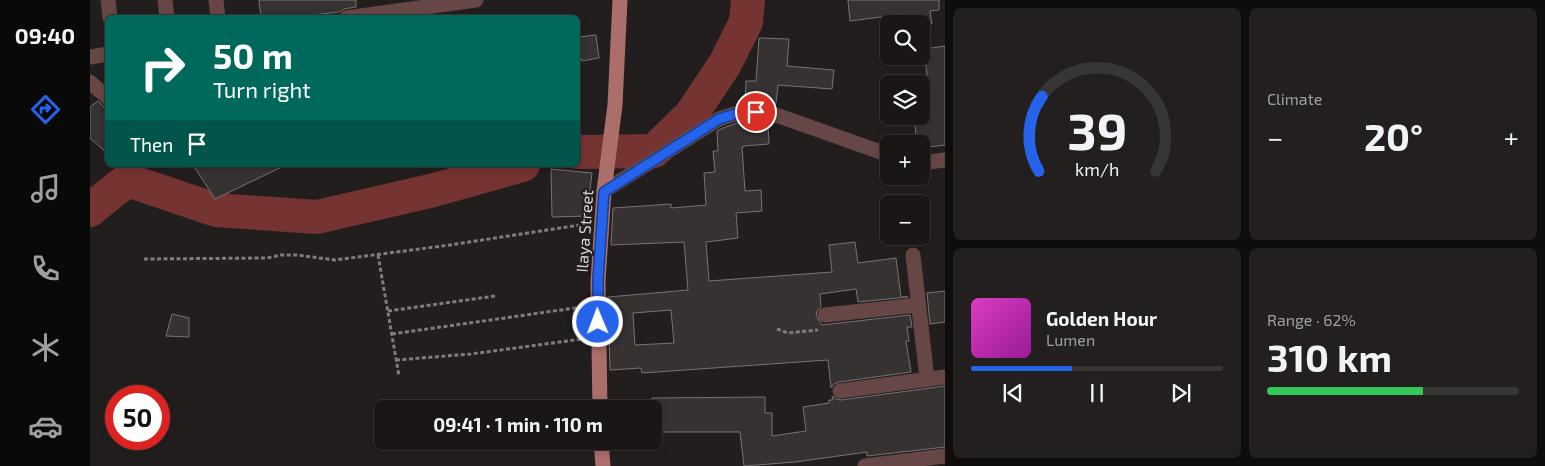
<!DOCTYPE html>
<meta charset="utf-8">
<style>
body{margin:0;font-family:"Exo 2",sans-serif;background:#231f1f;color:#f1f3f6;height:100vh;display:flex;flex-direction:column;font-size:19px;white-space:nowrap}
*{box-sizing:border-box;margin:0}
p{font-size:16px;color:#9f9fa1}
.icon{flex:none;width:28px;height:28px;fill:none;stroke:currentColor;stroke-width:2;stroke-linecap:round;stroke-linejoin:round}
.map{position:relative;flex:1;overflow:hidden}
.side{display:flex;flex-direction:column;gap:8px;padding:8px;background:#0e0c0c;width:600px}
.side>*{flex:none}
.hud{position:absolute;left:15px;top:15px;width:475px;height:152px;border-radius:8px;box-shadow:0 2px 8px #0003,0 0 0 1px #383535;background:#00695c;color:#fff;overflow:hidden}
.fabs{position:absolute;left:790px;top:15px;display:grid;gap:10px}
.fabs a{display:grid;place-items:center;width:50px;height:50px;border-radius:8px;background:#1a1616;box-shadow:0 2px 8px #0003,0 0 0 1px #383535;font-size:25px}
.speed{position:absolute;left:15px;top:385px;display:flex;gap:10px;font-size:25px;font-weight:700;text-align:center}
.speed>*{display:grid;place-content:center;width:65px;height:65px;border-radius:50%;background:#1a1616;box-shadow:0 2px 8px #0003,0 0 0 1px #383535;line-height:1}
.speed .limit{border:8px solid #d22;background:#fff;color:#111}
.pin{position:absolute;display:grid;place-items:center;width:42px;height:42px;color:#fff;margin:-21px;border:2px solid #fff;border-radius:50%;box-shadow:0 1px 5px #0007}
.me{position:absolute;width:55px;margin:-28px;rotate:359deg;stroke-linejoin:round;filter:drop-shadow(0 0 4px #0008)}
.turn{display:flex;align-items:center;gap:18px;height:105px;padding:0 25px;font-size:22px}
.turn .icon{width:65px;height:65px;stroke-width:2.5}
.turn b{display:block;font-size:35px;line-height:42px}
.then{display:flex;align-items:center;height:48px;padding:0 25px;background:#0003;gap:10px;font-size:19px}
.big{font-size:38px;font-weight:700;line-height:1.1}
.side .card{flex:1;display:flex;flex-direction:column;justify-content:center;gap:8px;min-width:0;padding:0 18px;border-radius:8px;background:#231f1f}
.side .dial{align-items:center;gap:0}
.dial svg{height:130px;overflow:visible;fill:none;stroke:#383535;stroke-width:7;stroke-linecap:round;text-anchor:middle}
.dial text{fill:#f1f3f6;stroke:none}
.song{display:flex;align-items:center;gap:15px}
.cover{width:60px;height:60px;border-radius:8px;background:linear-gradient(135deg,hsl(310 70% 55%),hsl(300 70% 35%))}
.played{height:5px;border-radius:2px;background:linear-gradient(90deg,#2563eb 40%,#383535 40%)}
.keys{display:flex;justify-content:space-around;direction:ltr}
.heat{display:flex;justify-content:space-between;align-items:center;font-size:28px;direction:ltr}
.charge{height:8px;border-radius:4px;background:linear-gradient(90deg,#34c759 62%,#383535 0)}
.side .tiles{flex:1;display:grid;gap:8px;grid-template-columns:repeat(2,1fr)}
.trip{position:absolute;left:284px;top:400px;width:288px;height:50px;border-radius:8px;background:#1a1616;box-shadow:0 2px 8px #0003,0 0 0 1px #383535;font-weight:700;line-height:50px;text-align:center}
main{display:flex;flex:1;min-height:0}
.tab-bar{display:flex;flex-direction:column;width:90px;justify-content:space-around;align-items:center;background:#0a0909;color:#9f9fa1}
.tab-bar .icon{width:35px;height:35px}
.tab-bar .active{color:#2563eb}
.tab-bar b{font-size:22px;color:#f1f3f6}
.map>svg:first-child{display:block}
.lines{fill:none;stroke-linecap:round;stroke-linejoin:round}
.river{stroke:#753331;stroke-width:34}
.building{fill:#373232;stroke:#797473;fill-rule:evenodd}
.path{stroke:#7f7c7b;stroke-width:3;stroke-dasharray:4 2.5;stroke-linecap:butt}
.minor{stroke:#664745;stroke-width:15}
.major{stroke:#ac6e6a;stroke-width:15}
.route-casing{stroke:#184099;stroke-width:12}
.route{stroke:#2563eb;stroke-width:9}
.labels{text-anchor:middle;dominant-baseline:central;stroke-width:4.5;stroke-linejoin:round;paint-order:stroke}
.street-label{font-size:16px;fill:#d8d6d5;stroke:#221e1d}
</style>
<main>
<nav class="tab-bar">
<b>09:40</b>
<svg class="icon active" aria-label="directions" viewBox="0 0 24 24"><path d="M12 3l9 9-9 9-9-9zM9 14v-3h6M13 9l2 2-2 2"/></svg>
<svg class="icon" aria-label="music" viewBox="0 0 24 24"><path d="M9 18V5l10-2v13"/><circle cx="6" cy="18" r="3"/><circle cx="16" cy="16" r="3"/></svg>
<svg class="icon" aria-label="phone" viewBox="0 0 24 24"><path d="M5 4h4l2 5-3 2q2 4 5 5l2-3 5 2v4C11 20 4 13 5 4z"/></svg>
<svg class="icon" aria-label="climate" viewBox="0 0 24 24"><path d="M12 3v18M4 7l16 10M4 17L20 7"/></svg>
<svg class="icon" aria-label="car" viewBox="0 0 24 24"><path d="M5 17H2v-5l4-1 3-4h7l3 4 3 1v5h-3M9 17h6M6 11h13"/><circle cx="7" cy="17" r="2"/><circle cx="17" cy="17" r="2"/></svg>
</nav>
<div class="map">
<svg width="855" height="466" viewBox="0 0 855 466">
<rect width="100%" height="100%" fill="#221e1d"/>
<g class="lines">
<g class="river">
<path d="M488,152L564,151L601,115L635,64L656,22L658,0"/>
<path d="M0,210L37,180L126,210L227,217L340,191L433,165"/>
</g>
</g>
<g class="building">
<path d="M169,0H266V7L254,9L249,12L214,16L215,18H171Z"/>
<path d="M758,0H849V10L840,11L842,24H815L814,14L760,21Z"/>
<path d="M506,35L509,58L492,61L491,58H488V37Z"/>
<path d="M669,38L699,39L697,66L744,70L742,89L688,85L686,103H655L656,81H666Z"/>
<path d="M855,46V145L831,148V144H827L824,116H831V95L839,94L834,49Z"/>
<path d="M8,101L18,111V154L0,138V107Z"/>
<path d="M665,121L678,124L679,144L654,146V147H652L655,191L671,190L672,211L646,213L648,238L616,242L619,281L742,272L739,245L765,242L768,263L806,258L811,297H818L768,302L766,289L730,294L731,307L727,311L726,316L732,325L820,315L822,327H817L819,341H816L821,372L749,382L744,384L741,388L738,360L552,373L551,368L520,370L518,297L598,290L594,242L521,245L523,208L581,204V208L616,205L614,173L625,172L623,151H628L627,131L633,128L650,122ZM581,310L584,343L545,345L543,313Z"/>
<path d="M103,165H196L125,199Z"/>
<path d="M461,169L502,173L497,216L462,217Z"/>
<path d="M855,291V322L840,324L837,293Z"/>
<path d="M82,314L99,318V337L76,336Z"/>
<path d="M855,386V447L777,456V452L705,462L654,466L650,432H562V398L675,397V413H682V436L716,431L713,407L739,403V400H743L742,396L746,399L751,400Z"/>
</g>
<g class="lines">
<g class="path">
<path d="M288,255L309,376"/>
<path d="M54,259L177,258L191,255H207L245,260L360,245L496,224"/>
<path d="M298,311L405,296"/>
<path d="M687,329L698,333L728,330"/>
<path d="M302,334L492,307"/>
<path d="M306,360L381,354L492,339"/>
</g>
<g class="minor">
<path d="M18,0L20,18"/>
<path d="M75,0L77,18"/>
<path d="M126,0L128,18"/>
<path d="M256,18L386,0"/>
<path d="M0,57L18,54"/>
<path d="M0,82L18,98"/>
<path d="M831,163L855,160"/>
<path d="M514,191L629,119L648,113L666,112L689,116L799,155"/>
<path d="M823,255L837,379"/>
<path d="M735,315L828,305"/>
<path d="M750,391L855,377"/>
<path d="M775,466L855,456"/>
</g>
<g class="major">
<path d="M510,409L508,281L514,191L525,105L530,0"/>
<path d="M511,441L513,466"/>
</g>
</g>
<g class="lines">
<g class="route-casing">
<path id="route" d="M508,322V280L514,192L629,119L648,113L666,112"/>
</g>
<use href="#route" class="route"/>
</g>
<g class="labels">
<g class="street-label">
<text transform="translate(494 231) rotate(-86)">Ilaya Street</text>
</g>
</g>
</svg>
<div class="fabs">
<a><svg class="icon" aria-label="search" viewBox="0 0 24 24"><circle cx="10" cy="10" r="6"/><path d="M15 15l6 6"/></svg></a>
<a><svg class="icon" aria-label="layers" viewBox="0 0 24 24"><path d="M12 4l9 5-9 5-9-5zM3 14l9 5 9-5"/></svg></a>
<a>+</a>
<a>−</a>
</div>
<div class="speed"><div class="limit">50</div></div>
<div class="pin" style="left:666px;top:112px;background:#d93025"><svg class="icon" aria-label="arrive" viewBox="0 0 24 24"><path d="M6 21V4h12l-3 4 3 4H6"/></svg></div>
<svg class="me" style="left:508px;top:322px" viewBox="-20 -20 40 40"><circle r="17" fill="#2563eb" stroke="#fff" stroke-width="3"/><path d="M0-11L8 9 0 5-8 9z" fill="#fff"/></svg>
<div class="trip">09:41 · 1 min · 110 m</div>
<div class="hud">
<div class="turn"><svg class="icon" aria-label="right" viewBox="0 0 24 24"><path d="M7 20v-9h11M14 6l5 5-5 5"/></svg><div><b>50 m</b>Turn right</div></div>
<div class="then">Then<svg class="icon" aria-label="arrive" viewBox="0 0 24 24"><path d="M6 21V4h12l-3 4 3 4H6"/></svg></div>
</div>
</div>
<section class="side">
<div class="tiles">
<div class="card dial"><svg viewBox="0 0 100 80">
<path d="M14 69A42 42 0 1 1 86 69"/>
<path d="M14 69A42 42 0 0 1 16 23" stroke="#2563eb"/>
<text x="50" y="56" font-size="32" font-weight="700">39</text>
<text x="50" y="72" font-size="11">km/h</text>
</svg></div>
<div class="card"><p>Climate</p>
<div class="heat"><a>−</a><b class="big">20°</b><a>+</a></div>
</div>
<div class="card">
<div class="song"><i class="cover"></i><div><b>Golden Hour</b><p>Lumen</p></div></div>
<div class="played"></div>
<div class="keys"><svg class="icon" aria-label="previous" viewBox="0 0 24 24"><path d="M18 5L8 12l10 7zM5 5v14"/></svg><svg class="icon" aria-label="pause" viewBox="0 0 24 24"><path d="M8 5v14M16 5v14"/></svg><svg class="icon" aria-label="next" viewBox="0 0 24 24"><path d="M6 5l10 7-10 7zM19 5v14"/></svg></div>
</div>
<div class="card"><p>Range · 62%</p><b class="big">310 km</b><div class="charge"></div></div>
</div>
</section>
</main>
